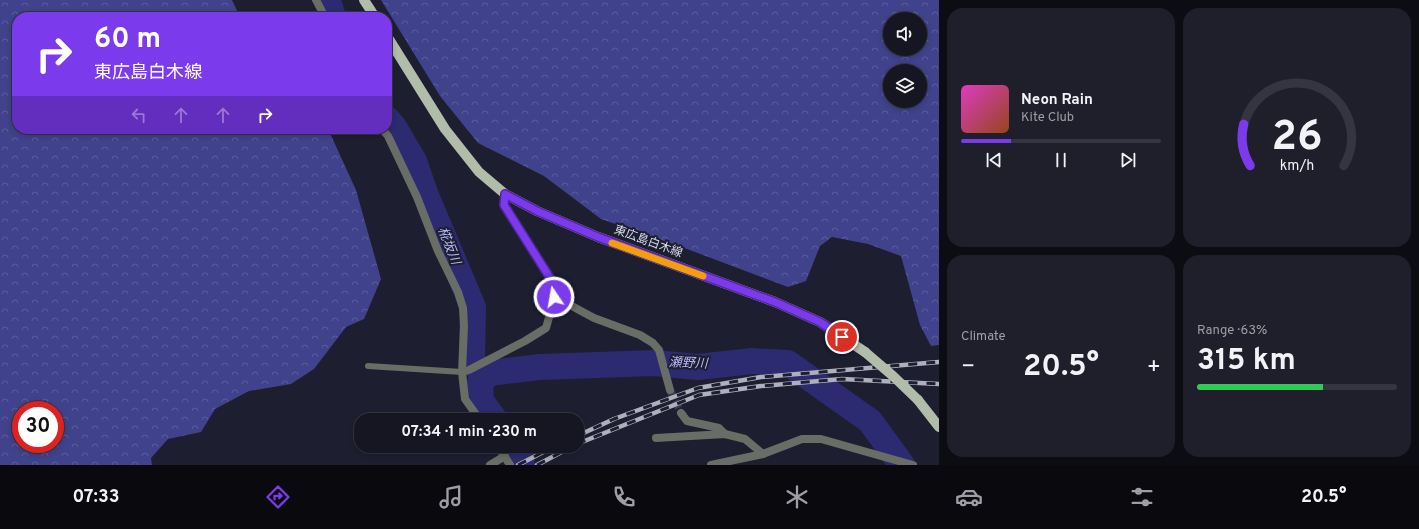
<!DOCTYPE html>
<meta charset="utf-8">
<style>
body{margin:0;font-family:Overpass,"Noto Sans JP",sans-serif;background:#1f1f2b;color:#f1f3f6;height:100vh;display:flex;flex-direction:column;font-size:15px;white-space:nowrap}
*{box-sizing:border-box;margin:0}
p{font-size:13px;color:#9e9fa6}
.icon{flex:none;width:22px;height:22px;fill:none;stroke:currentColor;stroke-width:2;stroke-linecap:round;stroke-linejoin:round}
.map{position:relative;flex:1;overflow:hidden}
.side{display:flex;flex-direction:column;gap:8px;padding:8px;background:#0c0c13;width:480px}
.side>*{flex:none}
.top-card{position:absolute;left:12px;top:12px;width:380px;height:122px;border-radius:16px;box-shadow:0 2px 6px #0003,0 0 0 1px #353541;background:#7c3aed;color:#fff;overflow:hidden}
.controls{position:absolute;left:883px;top:12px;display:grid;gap:8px}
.controls a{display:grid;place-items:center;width:44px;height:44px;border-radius:50%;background:#161623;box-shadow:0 2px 6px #0003,0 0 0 1px #353541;font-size:20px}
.speed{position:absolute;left:12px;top:401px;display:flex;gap:8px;font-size:20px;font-weight:700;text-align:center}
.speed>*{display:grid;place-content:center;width:52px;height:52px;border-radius:50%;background:#161623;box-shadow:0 2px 6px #0003,0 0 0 1px #353541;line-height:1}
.speed .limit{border:6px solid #d22;background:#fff;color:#111}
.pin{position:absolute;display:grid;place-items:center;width:34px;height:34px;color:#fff;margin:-17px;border:2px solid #fff;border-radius:50%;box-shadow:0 1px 4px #0007}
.me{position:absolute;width:44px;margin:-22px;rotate:348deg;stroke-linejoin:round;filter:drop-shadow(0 0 3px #0008)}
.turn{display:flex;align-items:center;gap:14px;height:84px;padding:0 16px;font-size:18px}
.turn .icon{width:52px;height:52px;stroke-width:2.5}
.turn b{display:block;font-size:28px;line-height:34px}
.lanes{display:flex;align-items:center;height:38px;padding:0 16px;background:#0003;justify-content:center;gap:20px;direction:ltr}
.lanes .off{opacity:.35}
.big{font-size:30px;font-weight:700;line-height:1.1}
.side .tile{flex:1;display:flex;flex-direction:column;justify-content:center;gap:6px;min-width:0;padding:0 14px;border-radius:16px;background:#1f1f2b}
.side .dial{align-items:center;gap:0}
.dial svg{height:104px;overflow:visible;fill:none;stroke:#353541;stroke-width:7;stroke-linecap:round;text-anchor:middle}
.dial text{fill:#f1f3f6;stroke:none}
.song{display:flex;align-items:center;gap:12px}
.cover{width:48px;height:48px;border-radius:6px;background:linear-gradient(135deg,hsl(310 70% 55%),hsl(20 70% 35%))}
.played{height:4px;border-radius:2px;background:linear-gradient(90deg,#7c3aed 25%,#353541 25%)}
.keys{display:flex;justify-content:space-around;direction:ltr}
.heat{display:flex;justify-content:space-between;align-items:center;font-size:22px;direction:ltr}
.charge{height:6px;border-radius:3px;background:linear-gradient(90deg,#34c759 63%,#353541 0)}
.side .tiles{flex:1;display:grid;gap:8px;grid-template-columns:repeat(2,1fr)}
.trip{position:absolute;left:354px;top:413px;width:230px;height:40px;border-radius:16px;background:#161623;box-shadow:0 2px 6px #0003,0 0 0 1px #353541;font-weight:700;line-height:40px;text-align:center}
.menu{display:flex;height:64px;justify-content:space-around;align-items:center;background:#09090e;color:#9e9fa6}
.menu .icon{width:28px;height:28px}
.menu .current{color:#7c3aed}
.menu b{font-size:18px;color:#f1f3f6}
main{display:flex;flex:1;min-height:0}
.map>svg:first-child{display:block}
.forest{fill:url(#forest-crowns);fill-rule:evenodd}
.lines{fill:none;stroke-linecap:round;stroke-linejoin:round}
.river{stroke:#2c2a71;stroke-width:26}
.street-tunnel{stroke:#393a4a;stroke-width:8;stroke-dasharray:8 4;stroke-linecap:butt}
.lane{stroke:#686d65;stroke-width:6}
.street{stroke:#686d65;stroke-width:8}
.primary{stroke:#b2bcab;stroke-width:10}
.rail-casing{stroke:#aeb0bd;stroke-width:4.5}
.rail{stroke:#1d1e2f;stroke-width:3;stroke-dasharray:9;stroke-linecap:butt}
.primary-bridge{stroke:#b2bcab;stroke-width:10}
.route-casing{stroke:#51269a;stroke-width:10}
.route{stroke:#7c3aed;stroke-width:7}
.slow{stroke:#f59e0b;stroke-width:7}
.labels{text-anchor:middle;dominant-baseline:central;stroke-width:4;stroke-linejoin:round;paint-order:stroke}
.street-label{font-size:12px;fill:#d9dbe6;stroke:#1d1e2f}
.water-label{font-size:13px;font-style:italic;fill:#b3baf9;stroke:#1d1e2f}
</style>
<main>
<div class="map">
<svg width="939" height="465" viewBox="0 0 939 465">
<defs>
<pattern id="forest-crowns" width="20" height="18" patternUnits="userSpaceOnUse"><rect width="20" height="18" fill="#40428b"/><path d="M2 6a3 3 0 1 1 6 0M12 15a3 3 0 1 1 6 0" fill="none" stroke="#5b5d9b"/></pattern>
</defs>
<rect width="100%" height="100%" fill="#1d1e2f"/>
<g class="forest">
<path d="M0,0H232L240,17H17V129H328L356,190L381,279L364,319L346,327L314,369L291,384L249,391L215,409L201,432L168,439L151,458L152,465H0ZM21,410H55V444H21Z"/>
<path d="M381,0H939V345L931,346L920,325L901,256L868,244L832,237L820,246L806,281L788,287L687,249L601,219L544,176L478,143L440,96ZM890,19H920V49H890ZM890,71H920V101H890Z"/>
</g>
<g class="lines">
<g class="river">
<path d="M328,0L333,17"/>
<path d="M387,119L394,127L414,161L425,193L473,307L472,361L481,372L489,373L540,367L654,363L698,367L752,361L788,363L870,421L902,465"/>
<path d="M489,373L480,383L481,401L495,420"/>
<path d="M513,446L520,456L522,465"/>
</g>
<path class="street-tunnel" d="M670,390L681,413"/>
<path class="lane" d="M368,366L462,372"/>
<g class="street">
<path d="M316,0L325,17"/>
<path d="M382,129L388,136L417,197L438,251L458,292L463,308L464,326L462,372"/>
<path d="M555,297L594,318L640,335L653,343L659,350L670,390"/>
<path d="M681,413L687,421L719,428L725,434"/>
<path d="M480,420L465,399L462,372L469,370L525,341L546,328L557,289L504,205L505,194"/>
<path d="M656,438L725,434L745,439L763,454"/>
<path d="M498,446L510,465"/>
<path d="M490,465L505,456"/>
<path d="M711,465L763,454L802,439H821L913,465"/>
</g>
<g class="primary">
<path d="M364,0L375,17"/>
<path d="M387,36L445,129L479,172L505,194L537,211L598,237L775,302L820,322L865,352"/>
<path d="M918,400L939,427"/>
</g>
<g class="rail-casing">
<g id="rail">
<path d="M577,436L614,419L698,388L761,377L939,362"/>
<path d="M577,444L699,395L761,386L842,379L939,384"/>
<path d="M518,465L555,446"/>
<path d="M537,465L573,446"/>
</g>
</g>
<use href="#rail" class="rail"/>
<path class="primary-bridge" d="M865,352L893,376L918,400"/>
</g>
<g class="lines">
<g class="route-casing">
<path id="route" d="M554,297L557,289L504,205L505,194L537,211L598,237L775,302L820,322L842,337"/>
</g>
<use href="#route" class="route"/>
<path class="slow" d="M612,243L703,276"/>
</g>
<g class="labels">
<g class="street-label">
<text transform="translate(648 242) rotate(20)">東広島白木線</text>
</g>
<g class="water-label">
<text transform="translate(448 246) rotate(68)">椛坂川</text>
<text transform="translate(688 364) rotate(2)">瀬野川</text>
</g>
</g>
</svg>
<div class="controls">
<a><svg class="icon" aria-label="sound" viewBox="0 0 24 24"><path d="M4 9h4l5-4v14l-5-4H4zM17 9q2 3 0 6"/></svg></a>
<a><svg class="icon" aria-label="layers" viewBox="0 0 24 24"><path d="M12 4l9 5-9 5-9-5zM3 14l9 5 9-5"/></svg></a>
</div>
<div class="speed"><div class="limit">30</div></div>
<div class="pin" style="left:842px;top:337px;background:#d93025"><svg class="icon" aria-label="arrive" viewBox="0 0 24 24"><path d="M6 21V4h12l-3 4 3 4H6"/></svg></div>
<svg class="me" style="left:554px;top:297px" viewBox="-20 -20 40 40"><circle r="17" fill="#7c3aed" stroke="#fff" stroke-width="3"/><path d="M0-11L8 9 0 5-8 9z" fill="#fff"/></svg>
<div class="trip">07:34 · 1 min · 230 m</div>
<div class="top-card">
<div class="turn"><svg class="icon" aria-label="right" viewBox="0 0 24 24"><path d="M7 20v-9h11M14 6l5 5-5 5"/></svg><div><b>60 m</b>東広島白木線</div></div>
<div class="lanes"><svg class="icon off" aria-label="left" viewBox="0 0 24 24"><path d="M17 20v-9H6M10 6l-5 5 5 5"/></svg><svg class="icon off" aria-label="ahead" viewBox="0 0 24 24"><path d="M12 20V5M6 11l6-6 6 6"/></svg><svg class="icon off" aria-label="ahead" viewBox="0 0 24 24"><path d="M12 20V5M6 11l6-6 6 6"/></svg><svg class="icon" aria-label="right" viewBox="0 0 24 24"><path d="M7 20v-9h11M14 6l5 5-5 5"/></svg></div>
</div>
</div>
<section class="side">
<div class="tiles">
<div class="tile">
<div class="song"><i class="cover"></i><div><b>Neon Rain</b><p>Kite Club</p></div></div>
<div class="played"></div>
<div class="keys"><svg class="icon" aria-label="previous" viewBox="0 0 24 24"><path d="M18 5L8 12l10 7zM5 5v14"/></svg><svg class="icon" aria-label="pause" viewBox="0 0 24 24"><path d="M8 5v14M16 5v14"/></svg><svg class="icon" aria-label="next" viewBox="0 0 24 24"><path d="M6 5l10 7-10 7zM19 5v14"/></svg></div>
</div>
<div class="tile dial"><svg viewBox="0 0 100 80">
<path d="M14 69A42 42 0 1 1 86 69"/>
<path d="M14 69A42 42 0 0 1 9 37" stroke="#7c3aed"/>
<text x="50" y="56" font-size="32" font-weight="700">26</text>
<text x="50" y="72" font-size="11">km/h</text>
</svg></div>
<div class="tile"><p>Climate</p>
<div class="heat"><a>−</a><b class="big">20.5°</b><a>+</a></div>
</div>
<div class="tile"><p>Range · 63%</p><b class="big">315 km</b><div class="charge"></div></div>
</div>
</section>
</main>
<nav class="menu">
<b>07:33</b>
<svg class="icon current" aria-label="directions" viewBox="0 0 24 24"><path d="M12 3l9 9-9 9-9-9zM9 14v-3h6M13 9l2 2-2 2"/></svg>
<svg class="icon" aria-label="music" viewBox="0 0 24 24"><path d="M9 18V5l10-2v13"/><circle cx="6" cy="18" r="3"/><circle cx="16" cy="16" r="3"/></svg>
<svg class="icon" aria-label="phone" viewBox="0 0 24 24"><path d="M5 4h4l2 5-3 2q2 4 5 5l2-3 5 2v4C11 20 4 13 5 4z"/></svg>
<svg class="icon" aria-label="climate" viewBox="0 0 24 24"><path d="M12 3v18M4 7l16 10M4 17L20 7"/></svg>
<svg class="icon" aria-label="car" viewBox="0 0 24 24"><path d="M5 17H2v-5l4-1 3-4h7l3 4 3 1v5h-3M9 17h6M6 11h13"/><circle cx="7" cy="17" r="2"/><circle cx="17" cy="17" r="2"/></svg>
<svg class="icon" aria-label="filters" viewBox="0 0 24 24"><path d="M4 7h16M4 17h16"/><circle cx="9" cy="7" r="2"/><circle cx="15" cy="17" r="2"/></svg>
<b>20.5°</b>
</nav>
